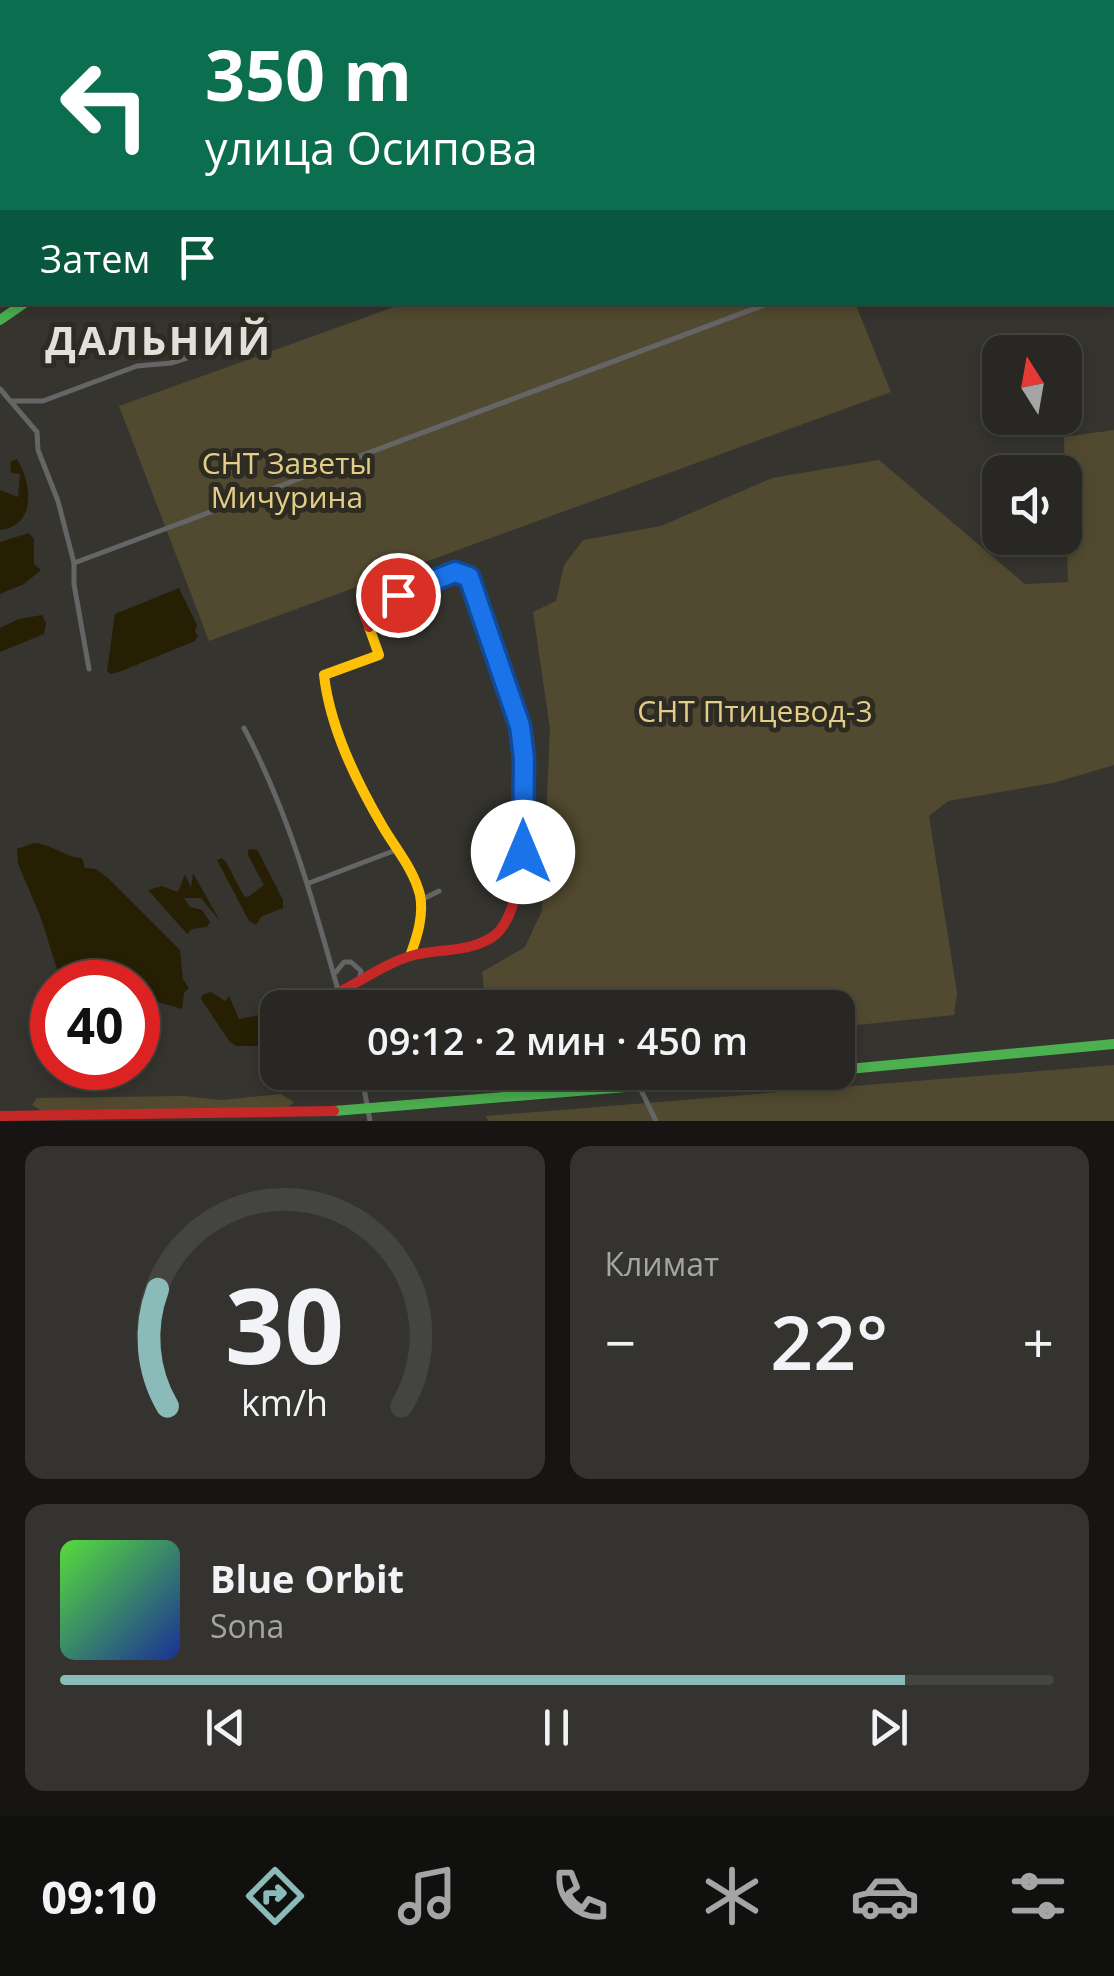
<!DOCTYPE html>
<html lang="ru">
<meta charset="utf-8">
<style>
body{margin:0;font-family:"Open Sans",sans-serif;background:#343330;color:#f1f3f6;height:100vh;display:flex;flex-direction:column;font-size:38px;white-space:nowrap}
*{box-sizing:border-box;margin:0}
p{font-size:32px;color:#a5a5a6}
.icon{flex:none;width:55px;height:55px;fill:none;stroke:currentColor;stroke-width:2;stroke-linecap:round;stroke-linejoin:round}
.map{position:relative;height:1121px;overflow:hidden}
.details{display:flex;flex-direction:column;gap:25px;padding:25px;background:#161513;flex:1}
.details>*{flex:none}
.banner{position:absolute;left:0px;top:0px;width:1115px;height:305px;box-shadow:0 5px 15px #0003,0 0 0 2px #444441;background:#0b6e4f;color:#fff;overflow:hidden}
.needle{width:65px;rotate:349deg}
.buttons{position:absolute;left:982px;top:335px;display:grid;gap:20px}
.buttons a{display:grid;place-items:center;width:100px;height:100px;border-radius:20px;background:#282723;box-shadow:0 5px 15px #0003,0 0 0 2px #444441;font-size:50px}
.speed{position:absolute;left:30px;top:960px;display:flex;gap:20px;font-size:50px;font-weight:700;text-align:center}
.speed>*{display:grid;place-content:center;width:130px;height:130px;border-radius:50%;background:#282723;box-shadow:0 5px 15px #0003,0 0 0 2px #444441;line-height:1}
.speed .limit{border:15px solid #d22;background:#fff;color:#111}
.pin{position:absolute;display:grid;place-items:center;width:85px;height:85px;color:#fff;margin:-42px;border:5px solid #fff;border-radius:50%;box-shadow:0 2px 10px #0007}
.me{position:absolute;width:110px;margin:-55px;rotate:0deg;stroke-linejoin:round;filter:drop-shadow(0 0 8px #0008)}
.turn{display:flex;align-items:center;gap:35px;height:210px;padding:0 40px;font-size:45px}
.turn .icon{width:130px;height:130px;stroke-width:2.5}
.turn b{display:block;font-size:70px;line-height:85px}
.then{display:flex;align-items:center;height:95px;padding:0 40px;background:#0003;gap:20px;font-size:38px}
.big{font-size:75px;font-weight:600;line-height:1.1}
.details .tile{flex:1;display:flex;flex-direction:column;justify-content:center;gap:15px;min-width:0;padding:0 35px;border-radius:20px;background:#343330}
.details .dial{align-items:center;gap:0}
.dial svg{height:260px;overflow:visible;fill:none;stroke:#444441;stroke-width:7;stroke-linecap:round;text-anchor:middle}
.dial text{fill:#f1f3f6;stroke:none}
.song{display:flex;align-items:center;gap:30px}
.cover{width:120px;height:120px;border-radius:15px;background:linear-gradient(135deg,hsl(110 70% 55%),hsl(230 70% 35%))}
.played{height:10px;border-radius:5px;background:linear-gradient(90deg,#8bbbb9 85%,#444441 85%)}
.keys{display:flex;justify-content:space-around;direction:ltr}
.heat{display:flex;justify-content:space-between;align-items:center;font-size:55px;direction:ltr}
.details .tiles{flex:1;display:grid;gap:25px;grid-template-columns:1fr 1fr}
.tile:last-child{grid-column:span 2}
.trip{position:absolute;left:260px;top:990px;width:595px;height:100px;border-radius:20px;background:#282723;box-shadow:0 5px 15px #0003,0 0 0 2px #444441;font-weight:600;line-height:100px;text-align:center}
.tab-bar{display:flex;height:160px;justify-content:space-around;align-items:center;background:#10100e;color:#a5a5a6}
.tab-bar .icon{width:70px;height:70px}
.tab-bar .current{color:#8bbbb9}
.tab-bar b{font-size:45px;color:#f1f3f6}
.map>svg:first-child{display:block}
.green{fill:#524a30}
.water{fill:#271f04}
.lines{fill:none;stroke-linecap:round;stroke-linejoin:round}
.street{stroke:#656566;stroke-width:5}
.fast{stroke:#4caf50;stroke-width:10}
.slow{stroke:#ffc107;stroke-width:10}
.jam{stroke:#c62828;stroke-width:10}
.rail{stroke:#70706e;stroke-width:2.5;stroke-dasharray:12 12;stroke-linecap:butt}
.route-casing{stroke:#114b97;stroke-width:25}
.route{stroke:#1a73e8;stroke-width:18}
.labels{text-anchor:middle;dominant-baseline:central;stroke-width:10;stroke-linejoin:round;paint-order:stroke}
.park-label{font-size:30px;fill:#e3cd87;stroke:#2e2b22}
.district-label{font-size:40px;font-weight:bold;letter-spacing:2.5px;fill:#e2e0da;stroke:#2e2b22}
</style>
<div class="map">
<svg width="1114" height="1121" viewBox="0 0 1114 1121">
<rect width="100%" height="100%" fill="#35342f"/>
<g class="green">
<path d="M408,302L855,303L891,392L209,641L119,406Z"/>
<path d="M1114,430V765L1053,783L948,801L929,816L957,993L954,1015L838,1027V1008L486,1007L482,972L525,947L542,911L550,729L533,612L556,601L564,565L583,540L661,526L772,478L879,460L1025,584L1068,582L1064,437Z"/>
<path d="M1114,1065V1121H489L485,1116Z"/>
<path d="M281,1094L294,1102L286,1109L42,1111L32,1105L37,1098L184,1096L222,1100Z"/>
</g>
<g class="water">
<path d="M17,459C32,483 37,526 0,530V490L18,497L20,474L11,473L10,462Z"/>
<path d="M29,533L34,539V564L41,570L24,584L0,594V542Z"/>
<path d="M179,588L197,625L195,632L198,636L195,641L119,672L111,674L107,671L115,614Z"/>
<path d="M42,615L46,623L44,634L0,652V628L19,619Z"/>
<path d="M34,843C53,844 63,857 82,858L85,868L96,869L108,878L180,950L183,979L189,988L184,993L182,1009L158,1002L138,1023V982H61L41,918L18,864L17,849Z"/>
<path d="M254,849L258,851L283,900V908L262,916L256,925L249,921L217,860L222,858L226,862L244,896L248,897L264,885L248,855V850Z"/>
<path d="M193,873L220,921L201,898H184L190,907L202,910L210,922L207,927L192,929L187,934L148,890L162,886L178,892L185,874L191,888Z"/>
<path d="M211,992L225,1001L229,996L239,1019L265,1014L273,1026L272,1046H236L229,1041L201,999L202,995Z"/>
</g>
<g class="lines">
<g class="street">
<path d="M1112,16H1114"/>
<path d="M0,389L37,432L38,450L58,501L74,563V584L89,669"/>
<path d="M13,401H43L137,366L171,363L196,355L267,322"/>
<path d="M74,563L772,302"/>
<path d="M244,728C291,817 316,911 343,1008"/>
<path d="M309,883L396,850"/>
<path d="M421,900L439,891"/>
<path d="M336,972L344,962H351L361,971L359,981"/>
<path d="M361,1072L370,1121"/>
<path d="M640,1088L656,1121"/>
</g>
<g class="fast">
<path d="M0,320L26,302"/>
<path d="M838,1070L1114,1044"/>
<path d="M334,1111L808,1072"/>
</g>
<path class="slow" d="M369,627L379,655L324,675C330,728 356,781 383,827C396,849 414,870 420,895C424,916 417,937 410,956"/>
<g class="jam">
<path d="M339,992C363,980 388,962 414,955C439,949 474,952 495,935C532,905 528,765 519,721C509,671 486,625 469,577L461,571L369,607L363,612L369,627"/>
<path d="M0,1116L334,1111"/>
</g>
<g class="rail">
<path d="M309,2L315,0"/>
<path d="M559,2L564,0"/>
<path d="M0,128L2,127"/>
<path d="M0,301L2,299"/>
</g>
</g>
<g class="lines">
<g class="route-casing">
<path id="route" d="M398,595L455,572L469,577L520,726L524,758L523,852"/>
</g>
<use href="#route" class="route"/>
</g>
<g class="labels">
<g class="park-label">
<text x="287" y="462">СНТ Заветы<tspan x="287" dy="34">Мичурина</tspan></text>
<text x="755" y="710">СНТ Птицевод-3</text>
</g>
<g class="district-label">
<text x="159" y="339">ДАЛЬНИЙ</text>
</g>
</g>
</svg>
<div class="buttons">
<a><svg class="needle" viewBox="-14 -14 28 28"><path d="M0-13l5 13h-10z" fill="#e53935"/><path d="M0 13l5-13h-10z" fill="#a5a5a6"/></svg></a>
<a><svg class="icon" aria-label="sound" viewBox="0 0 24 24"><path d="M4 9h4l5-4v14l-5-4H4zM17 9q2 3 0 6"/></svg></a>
</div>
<div class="speed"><div class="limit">40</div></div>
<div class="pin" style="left:398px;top:595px;background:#d93025"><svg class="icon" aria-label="arrive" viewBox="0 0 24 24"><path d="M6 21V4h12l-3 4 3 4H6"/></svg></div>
<svg class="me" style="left:523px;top:852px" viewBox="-20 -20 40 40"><circle r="19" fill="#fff"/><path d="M0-13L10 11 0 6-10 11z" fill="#1a73e8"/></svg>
<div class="trip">09:12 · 2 мин · 450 m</div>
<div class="banner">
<div class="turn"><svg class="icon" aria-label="left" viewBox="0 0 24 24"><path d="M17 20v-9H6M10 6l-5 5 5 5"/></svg><div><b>350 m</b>улица Осипова</div></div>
<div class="then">Затем<svg class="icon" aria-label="arrive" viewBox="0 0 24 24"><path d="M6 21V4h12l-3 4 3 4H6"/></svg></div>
</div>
</div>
<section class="details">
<div class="tiles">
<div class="tile dial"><svg viewBox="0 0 100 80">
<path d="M14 69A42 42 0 1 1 86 69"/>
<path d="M14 69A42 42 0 0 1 11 33" stroke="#8bbbb9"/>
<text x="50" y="56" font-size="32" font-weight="700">30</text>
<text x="50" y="72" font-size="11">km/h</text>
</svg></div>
<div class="tile"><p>Климат</p>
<div class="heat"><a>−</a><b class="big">22°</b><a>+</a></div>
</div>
<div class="tile">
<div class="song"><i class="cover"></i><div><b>Blue Orbit</b><p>Sona</p></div></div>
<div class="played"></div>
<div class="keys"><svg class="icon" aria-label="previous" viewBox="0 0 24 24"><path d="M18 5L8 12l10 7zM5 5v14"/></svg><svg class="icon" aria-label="pause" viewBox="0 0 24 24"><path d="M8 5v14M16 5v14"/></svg><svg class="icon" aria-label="next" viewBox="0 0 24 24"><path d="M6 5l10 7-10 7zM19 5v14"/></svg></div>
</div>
</div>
</section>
<nav class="tab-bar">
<b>09:10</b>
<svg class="icon current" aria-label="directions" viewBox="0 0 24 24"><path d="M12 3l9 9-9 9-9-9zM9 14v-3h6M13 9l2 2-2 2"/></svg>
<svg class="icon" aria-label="music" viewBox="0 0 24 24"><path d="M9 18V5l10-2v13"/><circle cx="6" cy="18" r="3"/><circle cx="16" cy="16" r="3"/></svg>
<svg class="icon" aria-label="phone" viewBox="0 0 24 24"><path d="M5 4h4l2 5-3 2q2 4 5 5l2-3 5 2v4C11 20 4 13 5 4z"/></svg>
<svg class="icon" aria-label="climate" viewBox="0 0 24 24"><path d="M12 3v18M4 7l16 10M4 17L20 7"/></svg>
<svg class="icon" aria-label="car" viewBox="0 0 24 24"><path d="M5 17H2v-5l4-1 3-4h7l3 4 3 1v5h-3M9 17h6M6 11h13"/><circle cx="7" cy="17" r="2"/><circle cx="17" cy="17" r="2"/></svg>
<svg class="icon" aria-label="filters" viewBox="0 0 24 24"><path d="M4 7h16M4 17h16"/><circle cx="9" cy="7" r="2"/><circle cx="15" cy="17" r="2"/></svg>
</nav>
